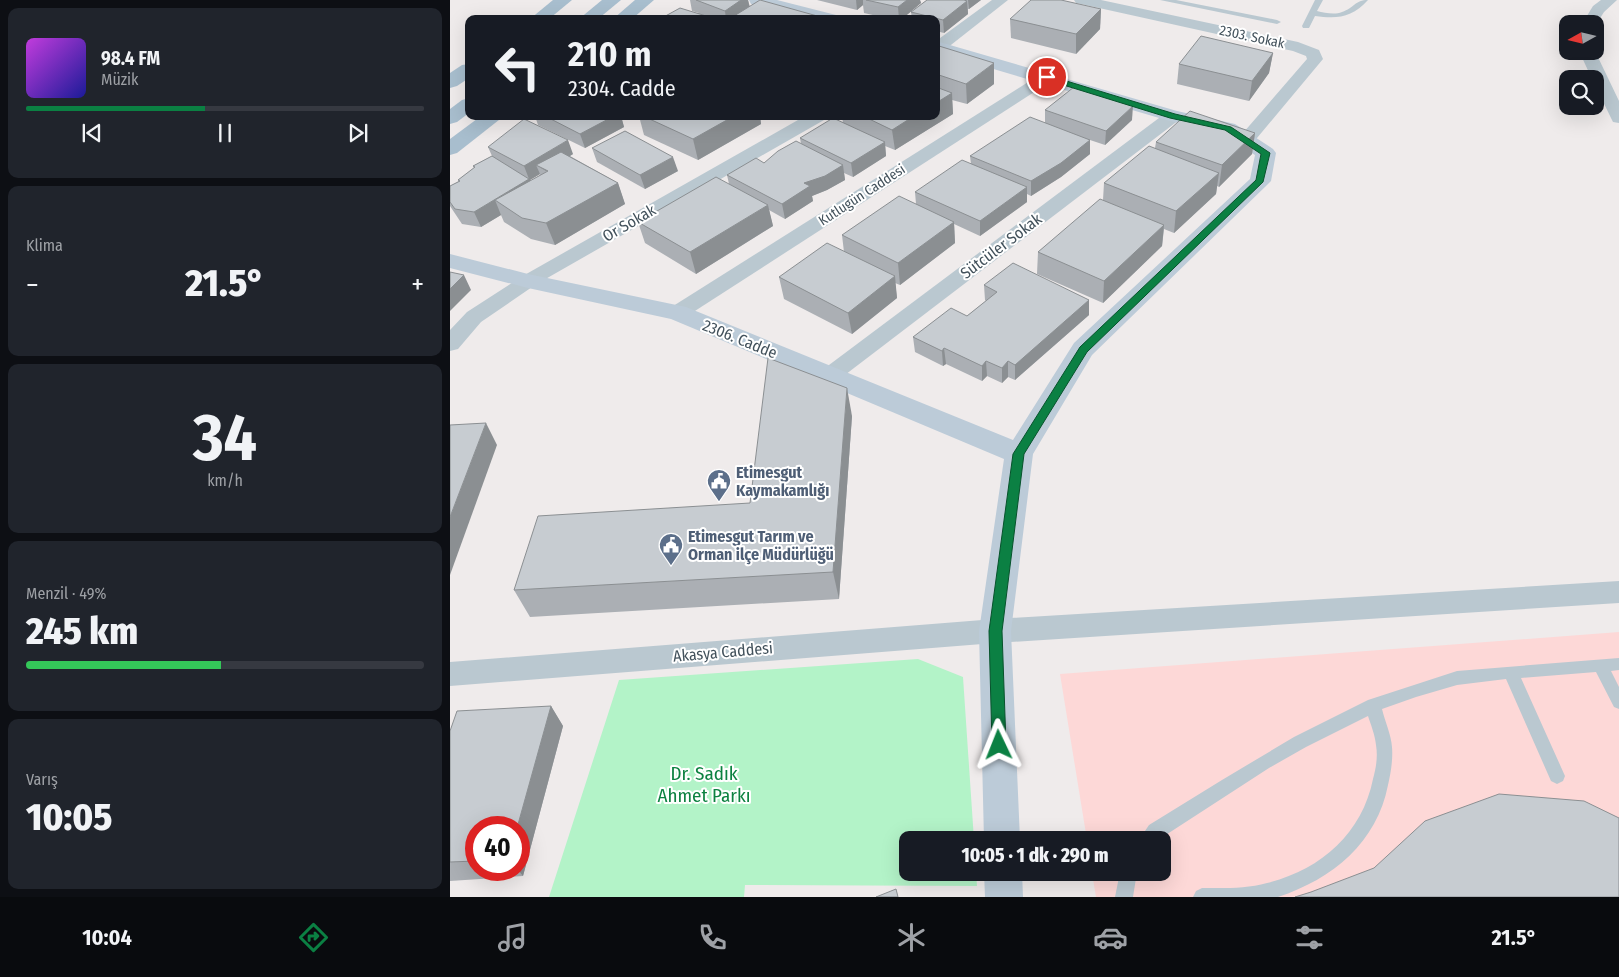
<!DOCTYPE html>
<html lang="tr">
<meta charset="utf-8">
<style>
body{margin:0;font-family:"Fira Sans Condensed",sans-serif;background:#20242c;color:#f1f3f6;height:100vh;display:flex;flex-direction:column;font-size:19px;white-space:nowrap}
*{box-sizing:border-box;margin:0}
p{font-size:16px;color:#9ea1a6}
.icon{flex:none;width:28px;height:28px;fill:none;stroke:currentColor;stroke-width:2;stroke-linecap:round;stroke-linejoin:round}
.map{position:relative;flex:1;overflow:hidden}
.panel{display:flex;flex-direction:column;gap:8px;padding:8px;background:#0d0f14;width:450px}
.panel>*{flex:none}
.guide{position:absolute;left:15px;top:15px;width:475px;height:105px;border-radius:10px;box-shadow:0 5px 20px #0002;background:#171b24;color:#f1f3f6;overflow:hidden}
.needle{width:32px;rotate:262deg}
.buttons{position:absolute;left:1109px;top:15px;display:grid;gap:10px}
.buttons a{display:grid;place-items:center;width:45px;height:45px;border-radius:10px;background:#171b24;box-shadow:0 5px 20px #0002;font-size:25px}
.speed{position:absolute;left:15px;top:816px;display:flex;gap:10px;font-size:25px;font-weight:700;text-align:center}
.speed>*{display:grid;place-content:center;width:65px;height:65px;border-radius:50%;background:#171b24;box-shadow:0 5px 20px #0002;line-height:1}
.speed .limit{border:8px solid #d22;background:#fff;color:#111}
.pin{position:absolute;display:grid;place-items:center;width:42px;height:42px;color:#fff;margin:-21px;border:2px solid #fff;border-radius:50%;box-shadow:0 1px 5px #0007}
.me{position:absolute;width:55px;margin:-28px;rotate:358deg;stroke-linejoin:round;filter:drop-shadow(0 0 4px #0008)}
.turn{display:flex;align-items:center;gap:18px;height:105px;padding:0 20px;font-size:22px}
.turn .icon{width:65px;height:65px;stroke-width:2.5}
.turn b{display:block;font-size:35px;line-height:42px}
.big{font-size:38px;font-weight:800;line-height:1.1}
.panel .tile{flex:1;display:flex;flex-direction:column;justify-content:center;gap:8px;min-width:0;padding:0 18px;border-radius:10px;background:#20242c}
.panel .dial{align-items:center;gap:0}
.dial b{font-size:65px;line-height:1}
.song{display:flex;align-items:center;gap:15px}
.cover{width:60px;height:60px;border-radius:8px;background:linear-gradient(135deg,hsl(290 70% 55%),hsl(240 70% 35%))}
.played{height:5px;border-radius:2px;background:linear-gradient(90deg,#0b8043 45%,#363941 45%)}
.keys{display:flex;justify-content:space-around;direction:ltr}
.heat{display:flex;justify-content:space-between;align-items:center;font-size:28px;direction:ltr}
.charge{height:8px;border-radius:4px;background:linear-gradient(90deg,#34c759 49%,#363941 0)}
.trip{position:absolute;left:449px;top:831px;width:272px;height:50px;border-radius:10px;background:#171b24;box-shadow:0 5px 20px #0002;font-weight:800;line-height:50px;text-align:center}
.tabs{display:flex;height:80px;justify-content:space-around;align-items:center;background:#090b0e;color:#9ea1a6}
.tabs .icon{width:35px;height:35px}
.tabs .current{color:#0b8043}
.tabs b{font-size:22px;color:#f1f3f6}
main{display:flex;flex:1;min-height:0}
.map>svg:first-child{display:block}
.medical{fill:#fdd8d7}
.green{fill:#b3f3c8}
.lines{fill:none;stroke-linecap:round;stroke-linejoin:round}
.lane{fill:#bac8d0;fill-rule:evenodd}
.street{fill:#bac8d0;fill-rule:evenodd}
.secondary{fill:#bccbd8;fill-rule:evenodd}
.primary{fill:#a8bece;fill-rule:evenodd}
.wall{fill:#abafb4;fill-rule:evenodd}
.shaded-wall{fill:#8b8f92}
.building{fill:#c7ccd1;stroke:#8b8f92}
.route{fill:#0b8043;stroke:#07532c}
.labels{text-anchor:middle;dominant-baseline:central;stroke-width:4;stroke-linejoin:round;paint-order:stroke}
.far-street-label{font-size:14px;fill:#42515b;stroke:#fff}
.street-label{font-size:16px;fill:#42515b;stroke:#fff}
.service-label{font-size:16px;font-weight:bold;fill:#4e5e75;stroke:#fff;text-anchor:start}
.near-park-label{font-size:19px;fill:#0d8241;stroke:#fff}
</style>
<main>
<section class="panel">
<div class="tile">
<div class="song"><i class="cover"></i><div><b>98.4 FM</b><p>Müzik</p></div></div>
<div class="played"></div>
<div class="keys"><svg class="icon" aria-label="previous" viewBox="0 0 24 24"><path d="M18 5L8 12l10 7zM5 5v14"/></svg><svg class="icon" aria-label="pause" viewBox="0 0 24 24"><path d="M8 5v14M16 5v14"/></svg><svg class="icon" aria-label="next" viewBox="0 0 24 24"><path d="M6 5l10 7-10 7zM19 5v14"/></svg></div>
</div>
<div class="tile"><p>Klima</p>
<div class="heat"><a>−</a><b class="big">21.5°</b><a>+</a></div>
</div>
<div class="tile dial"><b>34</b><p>km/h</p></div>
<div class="tile"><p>Menzil · 49%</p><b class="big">245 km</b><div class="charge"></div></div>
<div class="tile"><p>Varış</p><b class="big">10:05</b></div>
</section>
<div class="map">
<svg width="1169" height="897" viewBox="0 0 1169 897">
<rect width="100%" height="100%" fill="#efebeb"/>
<path class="medical" d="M1169,632V897H646L642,873L712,872V840H637L610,674Z"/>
<path class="green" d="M468,659L513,677L524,840H458V872L526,873L527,886L295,885L294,897H99L169,680Z"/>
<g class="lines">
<g class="lane">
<path d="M710,0H726L827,20L831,22L827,24Z"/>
<path d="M865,0H873L867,11C875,13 885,15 892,12C904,8 905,0 918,0C902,18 887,19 865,16L859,28H853L852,26Z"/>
<path d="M1169,658V670L1161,671L1169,687V709L1164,707L1146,672L1071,678L1115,776L1113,781L1107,784L1101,781L1056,679L1007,685L966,697L932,709C935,722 941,734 942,747C943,759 941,772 938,785C927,842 883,879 828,897H743L746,891L752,888C773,888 796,889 817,883C870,870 912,834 923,779C926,768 928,757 926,745C925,735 921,725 918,716L856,747L819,768L708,840H689L699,825L772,780L844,737L918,700L1007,671Z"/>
<path d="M670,872H687L683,897H665Z"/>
</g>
<g class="street">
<path d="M542,0H558L492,52L486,54V41Z"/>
<path d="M624,0H651L848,42L869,50L873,59L802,144L796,145L790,144L787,140L857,59L856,56L843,51L631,4L626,3Z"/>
<path d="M1151,0H1167L1154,12L1145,26V24H1132L1143,6Z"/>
<path d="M1129,51H1145L1169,101V123L1163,122L1161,118L1145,85V79H1142Z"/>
<path d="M597,72L603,74L605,77L603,80L234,318L227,320L220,318L217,313L220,308L591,74Z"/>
<path d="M723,111L729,112L731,116L729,120L387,381L379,384L371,381L368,376L371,371L717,112Z"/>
<path d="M355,116H376L374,120L85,285L31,322L8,349L0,351V330L17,312L71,277Z"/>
<path d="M1169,581V603L545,643L0,686V662L545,619Z"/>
</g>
<g class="secondary">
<path d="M299,0H327L386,15L388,19H359L301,4Z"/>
<path d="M486,41L727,111L785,124L823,149L826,153L821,181L817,185L642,355L583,454L561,631L570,840H534L529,631L554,459L221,319L78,288L0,268V254L78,274L236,307L563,440L624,343L800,179L805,155L771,133L716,120L486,52Z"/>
<path d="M534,872H572L573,897H535Z"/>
</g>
<g class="primary">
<path d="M103,0H122L99,19H80Z"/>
<path d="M152,0H171L148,19H129Z"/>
<path d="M185,0H204L182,19H163Z"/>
<path d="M19,64V78L7,86L0,88V73L12,65Z"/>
<path d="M19,98V113L7,122L0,124V109L12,100Z"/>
<path d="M31,116H54L7,153L0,155V139Z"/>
</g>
</g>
<g class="wall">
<path d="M240,0H298L300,7L378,19H210L249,13L242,11Z"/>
<path d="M367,0H470L471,3L452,19H440L414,13L413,5L407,10Z"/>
<path d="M477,0H531L519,9H518V14L494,33L486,31V19H462L461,12Z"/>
<path d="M651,9L650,29L626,54L561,38L560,19Z"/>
<path d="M486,48L544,84L517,104L502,100L503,114L445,150L435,146L436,156L403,177L394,173L395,180L377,190L362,196L363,201L335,219L319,210L323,226L246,274L195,243L188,222L279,184L277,175L314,163L351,144L350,138L393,123L392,116H486Z"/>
<path d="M823,53L819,73L799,101L727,84L729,64Z"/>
<path d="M595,110L682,120L655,145L640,140V154L611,177L581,196L577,194V202L530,236L504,224L505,243L450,285L445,283L447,298L402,334L334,299L329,277L394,252L392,235L466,204L465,192L521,164L520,156L595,123Z"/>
<path d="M85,116H171L174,127L135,148L88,125Z"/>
<path d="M189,116H310L311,124L248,160L194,135Z"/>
<path d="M805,133L802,154L769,187L767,186L766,194L724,233L714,229L712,246L653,303L587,274L588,252L653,200L654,183L705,148L706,142Z"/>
<path d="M38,147L123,154L120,156L168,183L175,204L105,245L81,239L54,222L51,215L31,227L12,224L0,206V186L9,181L8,180L24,168L23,166L42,156ZM90,174V175L80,181V180Z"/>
<path d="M142,148L228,171L195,189L147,162Z"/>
<path d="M534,285L639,300V315L565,380L558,377L552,383L537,376L532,381L496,364L493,366L465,352L463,337L517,316L536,301L535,300Z"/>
<path d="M402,416L389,599L80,617L64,590L300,503Z"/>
<path d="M101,706L113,726L73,876L0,881V731ZM26,828H69V870H26Z"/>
</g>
<g class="shaded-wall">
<path d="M291,0H298L300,9L284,16L285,19H276L275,11Z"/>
<path d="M406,0H413V5L407,10Z"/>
<path d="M457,0H470L471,3L452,19H449L448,7Z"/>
<path d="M518,0H531L519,9Z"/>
<path d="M517,1L518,14L494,33L493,20Z"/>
<path d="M651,9L650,29L626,54V34Z"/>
<path d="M823,53L819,73L799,101L802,81Z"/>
<path d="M544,63V84L517,104L516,84Z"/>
<path d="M502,93L503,114L445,150L442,130L464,116H486V103Z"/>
<path d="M683,106L682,120L655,145L656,131Z"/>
<path d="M164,116H171L174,127L135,148L130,134Z"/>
<path d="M284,116H310L311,124L248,160L243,139Z"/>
<path d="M805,133L802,154L769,187L772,165Z"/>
<path d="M118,140L123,154L96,171L86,165L90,174L80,180L85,193L45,200L51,215L31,227L24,212L79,179L74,166Z"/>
<path d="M640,140V154L611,177L581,196V181Z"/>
<path d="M435,142L436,156L403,177L401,163Z"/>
<path d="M223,157L228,171L195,189L190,175Z"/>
<path d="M393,165L395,180L377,190L362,196L363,201L335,219L332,204L354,183Z"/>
<path d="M769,173L766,194L724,233L726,211Z"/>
<path d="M168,183L175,204L105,245L96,223Z"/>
<path d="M577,187V202L530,236V221Z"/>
<path d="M318,205L323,226L246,274L240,252Z"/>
<path d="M504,222L505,243L450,285L448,263Z"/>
<path d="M714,225L712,246L653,303L654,281Z"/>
<path d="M14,275L21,290L0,311V289Z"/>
<path d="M445,276L447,298L402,334L398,313Z"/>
<path d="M639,300V315L565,380V365Z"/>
<path d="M494,348L496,364L493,366L492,351Z"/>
<path d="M536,361L537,376L532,381V366Z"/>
<path d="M558,361V377L552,383V368Z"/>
<path d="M397,388L402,416L389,599L383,572Z"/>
<path d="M36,423L47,445L0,575V517Z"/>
<path d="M101,706L113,726L73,876L68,870H69V828H67Z"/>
</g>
<g class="building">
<path d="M246,0H291L275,11Z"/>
<path d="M310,0L378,19H293L284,16Z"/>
<path d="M416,0H457L448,7Z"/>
<path d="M477,0H514L517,1L493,20L461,12Z"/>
<path d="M581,0H611L651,9L626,34L560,19Z"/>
<path d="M230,8L266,19H210Z"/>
<path d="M751,36L823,53L802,81L729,64Z"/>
<path d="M489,46L544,63L516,84L486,74V48Z"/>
<path d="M486,87L502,93L486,103Z"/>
<path d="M624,87L683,106L656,131L595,110Z"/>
<path d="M740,111L805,133L772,165L706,142Z"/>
<path d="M95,116H164L130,134Z"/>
<path d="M193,116H284L243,139Z"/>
<path d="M413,116H464L442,130Z"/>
<path d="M580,117L640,140L611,163L581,181L520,156Z"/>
<path d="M383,118L435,142L401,163L350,138Z"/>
<path d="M74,119L118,140L74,166L38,147Z"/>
<path d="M175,131L223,157L190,175L142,148Z"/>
<path d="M346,141L393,165L375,176L354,183L360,186L332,204L277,175L306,158L314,163L328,151Z"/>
<path d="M699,146L769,173L726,211L654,183Z"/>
<path d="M111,152L168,183L96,223L72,218L45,200L98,171L86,165Z"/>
<path d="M42,156L79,179L24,212L5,209L0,202V186L10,181L8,180L25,167L23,166Z"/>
<path d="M512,160L577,187L530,221L465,192Z"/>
<path d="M266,177L318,205L240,252L188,222Z"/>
<path d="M449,196L504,222L448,263L392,235Z"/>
<path d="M650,199L714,225L654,281L588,252Z"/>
<path d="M377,243L445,276L398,313L329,277Z"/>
<path d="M563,263L639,300L565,365L558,361L552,368L536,361L532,366L494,348L492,351L463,337L501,308L517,316L547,292L534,285Z"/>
<path d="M0,272L14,275L0,289Z"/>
<path d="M318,358L397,388L383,572L64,590L88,516L300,503Z"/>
<path d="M36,423L0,517V425Z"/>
<path d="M101,706L67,828H26V861L0,862V731L7,711Z"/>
<path d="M1049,794L1134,801L1169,818V897H845L861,892L924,868L975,821Z"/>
<path d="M446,889L448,897H426Z"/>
</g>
<path class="route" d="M594,76H600L725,114L781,127L820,153L813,182L637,352L574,454L552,631L556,745L554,749L549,751L544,749L542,745L539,631L563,454L630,347L806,180L811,154L775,130L720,118L594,79Z"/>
<defs>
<g id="civic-pin" transform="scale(1.25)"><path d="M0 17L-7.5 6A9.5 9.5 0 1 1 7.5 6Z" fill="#5c6f8a" stroke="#fff"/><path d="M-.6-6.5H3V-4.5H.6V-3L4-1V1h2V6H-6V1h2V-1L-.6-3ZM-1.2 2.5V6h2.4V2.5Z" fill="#fff"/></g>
</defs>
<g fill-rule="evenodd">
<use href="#civic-pin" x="269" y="481"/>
<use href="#civic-pin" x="221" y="545"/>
</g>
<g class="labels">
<g class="far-street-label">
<text transform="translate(802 37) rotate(12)">2303. Sokak</text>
<text transform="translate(412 195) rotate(-33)">Kutlugün Caddesi</text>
</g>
<g class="street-label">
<text transform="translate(179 223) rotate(-30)">Or Sokak</text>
<text transform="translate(551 246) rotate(-37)">Sütcüler Sokak</text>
<text transform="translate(290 339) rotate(22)">2306. Cadde</text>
<text transform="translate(273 652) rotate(-5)">Akasya Caddesi</text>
</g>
<g class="service-label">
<text x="286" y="472">Etimesgut<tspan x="286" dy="18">Kaymakamlığı</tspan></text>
<text x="238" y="536">Etimesgut Tarım ve<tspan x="238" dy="18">Orman ilçe Müdürlüğü</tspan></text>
</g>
<g class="near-park-label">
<text x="254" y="773">Dr. Sadık<tspan x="254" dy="22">Ahmet Parkı</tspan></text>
</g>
</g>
</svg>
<div class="buttons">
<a><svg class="needle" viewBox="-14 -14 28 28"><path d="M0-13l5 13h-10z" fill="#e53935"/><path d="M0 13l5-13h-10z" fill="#9ea1a6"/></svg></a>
<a><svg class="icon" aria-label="search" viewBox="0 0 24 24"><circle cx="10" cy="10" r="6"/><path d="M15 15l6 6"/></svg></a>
</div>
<div class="speed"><div class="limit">40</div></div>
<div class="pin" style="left:597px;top:77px;background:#d93025"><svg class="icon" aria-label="arrive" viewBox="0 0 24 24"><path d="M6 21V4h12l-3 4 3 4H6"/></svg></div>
<svg class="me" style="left:549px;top:745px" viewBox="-20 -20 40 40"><path d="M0-17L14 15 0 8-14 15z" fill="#0b8043" stroke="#fff" stroke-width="4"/></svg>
<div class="trip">10:05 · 1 dk · 290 m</div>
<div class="guide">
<div class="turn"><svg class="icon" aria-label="left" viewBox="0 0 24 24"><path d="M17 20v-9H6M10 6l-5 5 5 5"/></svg><div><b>210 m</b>2304. Cadde</div></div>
</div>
</div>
</main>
<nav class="tabs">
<b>10:04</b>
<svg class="icon current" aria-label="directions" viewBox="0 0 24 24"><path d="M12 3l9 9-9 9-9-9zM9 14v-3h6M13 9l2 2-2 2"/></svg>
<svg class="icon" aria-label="music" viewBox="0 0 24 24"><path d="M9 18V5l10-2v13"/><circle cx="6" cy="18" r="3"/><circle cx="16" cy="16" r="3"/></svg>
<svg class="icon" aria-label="phone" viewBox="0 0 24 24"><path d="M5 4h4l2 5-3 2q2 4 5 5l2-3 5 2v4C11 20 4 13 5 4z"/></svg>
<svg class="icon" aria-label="climate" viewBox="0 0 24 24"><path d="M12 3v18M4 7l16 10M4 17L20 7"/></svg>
<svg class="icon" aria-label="car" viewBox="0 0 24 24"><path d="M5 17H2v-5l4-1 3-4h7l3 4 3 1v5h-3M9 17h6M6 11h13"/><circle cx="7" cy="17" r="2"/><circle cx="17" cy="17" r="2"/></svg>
<svg class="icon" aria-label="filters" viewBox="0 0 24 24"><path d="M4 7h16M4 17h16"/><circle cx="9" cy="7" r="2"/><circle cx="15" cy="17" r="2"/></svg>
<b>21.5°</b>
</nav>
